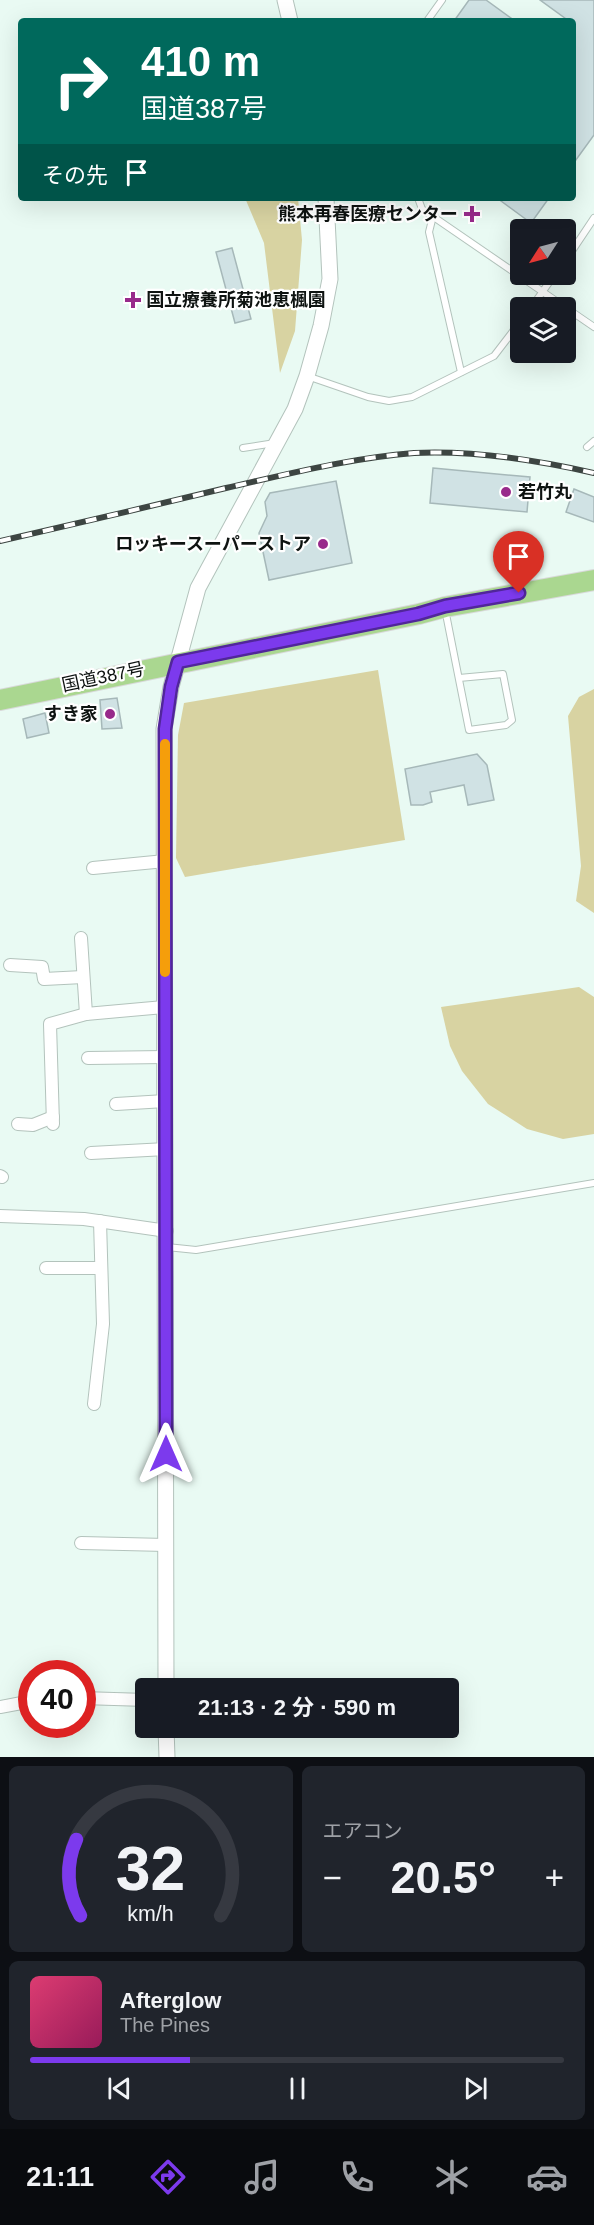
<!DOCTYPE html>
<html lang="ja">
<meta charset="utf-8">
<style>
body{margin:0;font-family:Helvetica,"Noto Sans JP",sans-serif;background:#20242c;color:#f1f3f6;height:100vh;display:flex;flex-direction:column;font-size:22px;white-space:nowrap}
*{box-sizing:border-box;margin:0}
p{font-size:20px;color:#9ea1a6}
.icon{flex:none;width:33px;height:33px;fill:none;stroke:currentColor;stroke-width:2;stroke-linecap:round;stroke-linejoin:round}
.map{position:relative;height:1757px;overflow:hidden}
.side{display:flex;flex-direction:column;gap:9px;padding:9px;background:#0d0f14;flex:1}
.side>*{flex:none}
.hud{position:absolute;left:18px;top:18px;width:558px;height:183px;border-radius:6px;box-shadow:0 6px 24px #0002;background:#00695c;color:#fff;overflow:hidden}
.needle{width:39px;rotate:234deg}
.buttons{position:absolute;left:510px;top:219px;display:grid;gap:12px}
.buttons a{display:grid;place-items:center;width:66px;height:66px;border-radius:6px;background:#171b24;box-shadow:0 6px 24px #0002;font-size:30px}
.speed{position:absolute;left:18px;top:1660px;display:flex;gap:12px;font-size:30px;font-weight:700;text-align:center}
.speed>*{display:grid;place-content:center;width:78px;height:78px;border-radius:50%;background:#171b24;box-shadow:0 6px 24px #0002;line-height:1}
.speed .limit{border:9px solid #d22;background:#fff;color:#111}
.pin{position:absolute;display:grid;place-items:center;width:51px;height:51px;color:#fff;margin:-62px -26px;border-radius:50% 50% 50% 0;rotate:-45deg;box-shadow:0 0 6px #0007}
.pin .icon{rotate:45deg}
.me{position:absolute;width:66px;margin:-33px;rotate:0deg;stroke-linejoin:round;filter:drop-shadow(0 0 4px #0008)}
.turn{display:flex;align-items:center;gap:21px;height:126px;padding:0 24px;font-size:27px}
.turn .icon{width:78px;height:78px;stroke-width:2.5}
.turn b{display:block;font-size:42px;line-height:51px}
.then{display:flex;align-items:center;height:57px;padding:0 24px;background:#0003;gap:12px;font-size:22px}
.big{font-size:45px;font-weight:700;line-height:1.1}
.side .card{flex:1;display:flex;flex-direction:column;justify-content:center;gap:9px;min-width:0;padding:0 21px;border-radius:9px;background:#20242c}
.side .dial{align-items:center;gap:0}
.dial svg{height:156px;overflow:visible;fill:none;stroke:#363941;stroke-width:7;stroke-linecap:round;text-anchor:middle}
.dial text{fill:#f1f3f6;stroke:none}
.song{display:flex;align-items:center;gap:18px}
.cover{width:72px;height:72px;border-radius:9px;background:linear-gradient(135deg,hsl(340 70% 55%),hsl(330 70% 35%))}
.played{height:6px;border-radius:3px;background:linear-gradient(90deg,#7c3aed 30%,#363941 30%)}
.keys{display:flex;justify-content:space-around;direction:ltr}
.heat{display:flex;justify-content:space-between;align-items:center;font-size:33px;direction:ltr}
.side .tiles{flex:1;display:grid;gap:9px;grid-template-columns:1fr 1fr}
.card:last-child{grid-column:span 2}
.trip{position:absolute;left:135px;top:1678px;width:324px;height:60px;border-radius:6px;background:#171b24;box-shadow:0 6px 24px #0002;font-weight:700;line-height:60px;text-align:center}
.menu{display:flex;height:96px;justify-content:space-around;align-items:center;background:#090b0e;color:#9ea1a6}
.menu .icon{width:42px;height:42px}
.menu .on{color:#7c3aed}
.menu b{font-size:27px;color:#f1f3f6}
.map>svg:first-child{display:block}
.green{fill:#d8d3a2}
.building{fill:#d0e2e4;stroke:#a6b8b9;stroke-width:1.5}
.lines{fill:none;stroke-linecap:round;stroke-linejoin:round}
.service-casing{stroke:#b3c3bc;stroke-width:8}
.minor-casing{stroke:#b3c3bc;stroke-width:14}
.tertiary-casing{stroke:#b3c3bc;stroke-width:17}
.trunk-casing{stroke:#d8d9d9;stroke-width:22}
.service{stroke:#fff;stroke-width:6}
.minor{stroke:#fff;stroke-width:12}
.tertiary{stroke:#fff;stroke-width:15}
.trunk{stroke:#aad790;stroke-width:20}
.rail-casing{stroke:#3d4542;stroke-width:6}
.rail{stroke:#fff;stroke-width:4;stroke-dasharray:11;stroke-linecap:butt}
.route-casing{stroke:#51269a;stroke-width:15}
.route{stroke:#7c3aed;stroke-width:10}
.slow{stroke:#f59e0b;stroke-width:10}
.poi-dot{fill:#982a8b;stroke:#fff;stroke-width:2}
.labels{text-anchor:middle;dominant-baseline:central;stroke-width:4.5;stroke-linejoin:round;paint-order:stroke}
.poi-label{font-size:18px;font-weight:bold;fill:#0e1311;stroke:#fff;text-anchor:end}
.street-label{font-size:18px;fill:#0e1311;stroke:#fff}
</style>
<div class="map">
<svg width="594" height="1757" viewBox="0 0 594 1757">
<rect width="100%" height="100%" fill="#e9faf3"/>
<g class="green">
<path d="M245,198H298L302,240L295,331L280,373L264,243Z"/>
<path d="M378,670L405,840L185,877L176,858L178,735L184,703Z"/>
<path d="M594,689V913L576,901L581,866L568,716L579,697Z"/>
<path d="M579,987L594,997V1134L563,1139L527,1129L488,1104L462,1071L450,1046L441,1007Z"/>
</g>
<g class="building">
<path d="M469,0H486L515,21H454Z"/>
<path d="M540,0H594V135L573,164V21H569Z"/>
<path d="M497,198H549L531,223Z"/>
<path d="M232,248L251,319L235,323L216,252Z"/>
<path d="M433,468L530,477L527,512L430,503Z"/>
<path d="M336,481L352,563L269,580L259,533L267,516L265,502L270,493Z"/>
<path d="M574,489L594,497V522L566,512Z"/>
<path d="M117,698L122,728L102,729L100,700Z"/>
<path d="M45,713L49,733L27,738L23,719Z"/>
<path d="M477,754L487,765L494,800L468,805L464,785L430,792L432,802L423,805H411L405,769Z"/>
</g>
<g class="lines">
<g class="service-casing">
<g id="service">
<path d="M427,21L442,0"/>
<path d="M418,198L422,209L594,327"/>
<path d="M433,216L429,232L461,372"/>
<path d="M566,260L594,218"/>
<path d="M531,308L555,274"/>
<path d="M307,376L368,397L389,401L412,397L494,356L520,322"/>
<path d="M587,447L594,441"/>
<path d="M243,448L275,443"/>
<path d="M445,609L469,730L506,725L512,720L503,674L459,678"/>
<path d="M167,1247L196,1250L594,1183"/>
</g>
</g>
<g class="minor-casing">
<g id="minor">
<path d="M93,868L165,861"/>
<path d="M81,938L86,1014"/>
<path d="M10,965L42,967L44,979L83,977"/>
<path d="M88,1058L165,1057"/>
<path d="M116,1104L165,1101"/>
<path d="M18,1124L33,1125L53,1117"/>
<path d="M53,1124L50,1024L86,1014L164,1007"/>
<path d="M91,1153L166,1149"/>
<path d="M0,1176L2,1177"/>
<path d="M0,1216L84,1219L167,1231"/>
<path d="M46,1268H101"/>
<path d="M94,1404L103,1324L100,1221"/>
<path d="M81,1543L166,1545"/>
<path d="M82,1698L146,1700"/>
<path d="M0,1707L32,1701"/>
</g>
</g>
<g class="tertiary-casing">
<g id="tertiary">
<path d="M285,0L290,21"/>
<path d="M166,1689L164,729L171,687L198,588L295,409L307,376L321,326L330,279L326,198"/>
<path d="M166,1728L167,1757"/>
</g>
</g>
<g class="trunk-casing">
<path id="trunk" d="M0,700L419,614L445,607L594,580"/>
</g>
<use href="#service" class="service"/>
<use href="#minor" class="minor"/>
<use href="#tertiary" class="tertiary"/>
<use href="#trunk" class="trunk"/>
<g class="rail-casing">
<path id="rail" d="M0,541C75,524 151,506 226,488C288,474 350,458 414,453C474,450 536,460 594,473"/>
</g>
<use href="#rail" class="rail"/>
</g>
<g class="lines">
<g class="route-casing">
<path id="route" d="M166,1454L165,729L171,687L178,662L418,614L445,606L519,593"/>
</g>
<use href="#route" class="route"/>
<path class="slow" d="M165,972V744"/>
</g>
<g class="poi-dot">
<path d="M469 205h6v6h6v6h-6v6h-6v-6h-6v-6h6z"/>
<path d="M130 291h6v6h6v6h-6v6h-6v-6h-6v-6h6z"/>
<circle cx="506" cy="492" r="6"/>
<circle cx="323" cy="544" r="6"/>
<circle cx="110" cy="714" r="6"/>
</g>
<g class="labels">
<g class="poi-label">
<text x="458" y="214">熊本再春医療センター</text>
<text x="146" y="300" text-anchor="start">国立療養所菊池恵楓園</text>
<text x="518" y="492" text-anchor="start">若竹丸</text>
<text x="311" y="544">ロッキースーパーストア</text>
<text x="98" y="714">すき家</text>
</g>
<g class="street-label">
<text transform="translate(103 677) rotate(-12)">国道387号</text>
</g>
</g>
</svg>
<div class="buttons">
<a><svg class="needle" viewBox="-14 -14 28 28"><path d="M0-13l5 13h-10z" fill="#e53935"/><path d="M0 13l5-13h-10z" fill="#9ea1a6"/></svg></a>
<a><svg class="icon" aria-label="layers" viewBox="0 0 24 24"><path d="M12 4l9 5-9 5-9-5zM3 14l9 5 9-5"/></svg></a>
</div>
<div class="speed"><div class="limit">40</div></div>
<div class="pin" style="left:519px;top:593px;background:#d93025"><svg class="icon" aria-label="arrive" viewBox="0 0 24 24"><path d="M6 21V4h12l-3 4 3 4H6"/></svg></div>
<svg class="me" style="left:166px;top:1454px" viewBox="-20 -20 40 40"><path d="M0-17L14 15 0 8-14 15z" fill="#7c3aed" stroke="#fff" stroke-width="4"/></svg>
<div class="trip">21:13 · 2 分 · 590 m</div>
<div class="hud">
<div class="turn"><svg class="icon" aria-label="right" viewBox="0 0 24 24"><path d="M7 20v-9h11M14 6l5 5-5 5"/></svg><div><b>410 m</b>国道387号</div></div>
<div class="then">その先<svg class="icon" aria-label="arrive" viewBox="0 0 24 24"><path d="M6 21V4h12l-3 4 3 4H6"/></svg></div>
</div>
</div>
<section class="side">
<div class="tiles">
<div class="card dial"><svg viewBox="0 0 100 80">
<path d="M14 69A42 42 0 1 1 86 69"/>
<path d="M14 69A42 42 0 0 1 12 30" stroke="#7c3aed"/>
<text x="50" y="56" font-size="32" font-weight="700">32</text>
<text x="50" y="72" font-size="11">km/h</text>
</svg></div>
<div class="card"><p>エアコン</p>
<div class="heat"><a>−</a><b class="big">20.5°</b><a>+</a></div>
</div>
<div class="card">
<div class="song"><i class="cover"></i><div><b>Afterglow</b><p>The Pines</p></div></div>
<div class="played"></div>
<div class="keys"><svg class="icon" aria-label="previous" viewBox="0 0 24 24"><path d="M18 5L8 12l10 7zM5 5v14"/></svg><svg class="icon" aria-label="pause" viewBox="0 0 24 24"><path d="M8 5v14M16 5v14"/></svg><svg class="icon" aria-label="next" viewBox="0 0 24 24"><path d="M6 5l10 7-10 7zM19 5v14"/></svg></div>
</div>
</div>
</section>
<nav class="menu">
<b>21:11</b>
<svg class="icon on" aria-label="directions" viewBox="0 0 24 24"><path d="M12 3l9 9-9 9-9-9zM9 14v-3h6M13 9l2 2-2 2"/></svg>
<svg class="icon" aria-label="music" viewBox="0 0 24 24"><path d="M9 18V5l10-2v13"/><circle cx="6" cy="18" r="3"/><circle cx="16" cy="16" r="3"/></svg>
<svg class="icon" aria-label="phone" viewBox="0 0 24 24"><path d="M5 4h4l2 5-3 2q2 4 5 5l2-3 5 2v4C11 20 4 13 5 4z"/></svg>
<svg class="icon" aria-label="climate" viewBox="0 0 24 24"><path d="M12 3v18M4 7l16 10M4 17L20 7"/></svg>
<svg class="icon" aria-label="car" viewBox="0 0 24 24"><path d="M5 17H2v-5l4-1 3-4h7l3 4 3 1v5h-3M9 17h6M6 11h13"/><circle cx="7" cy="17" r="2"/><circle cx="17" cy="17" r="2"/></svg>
</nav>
